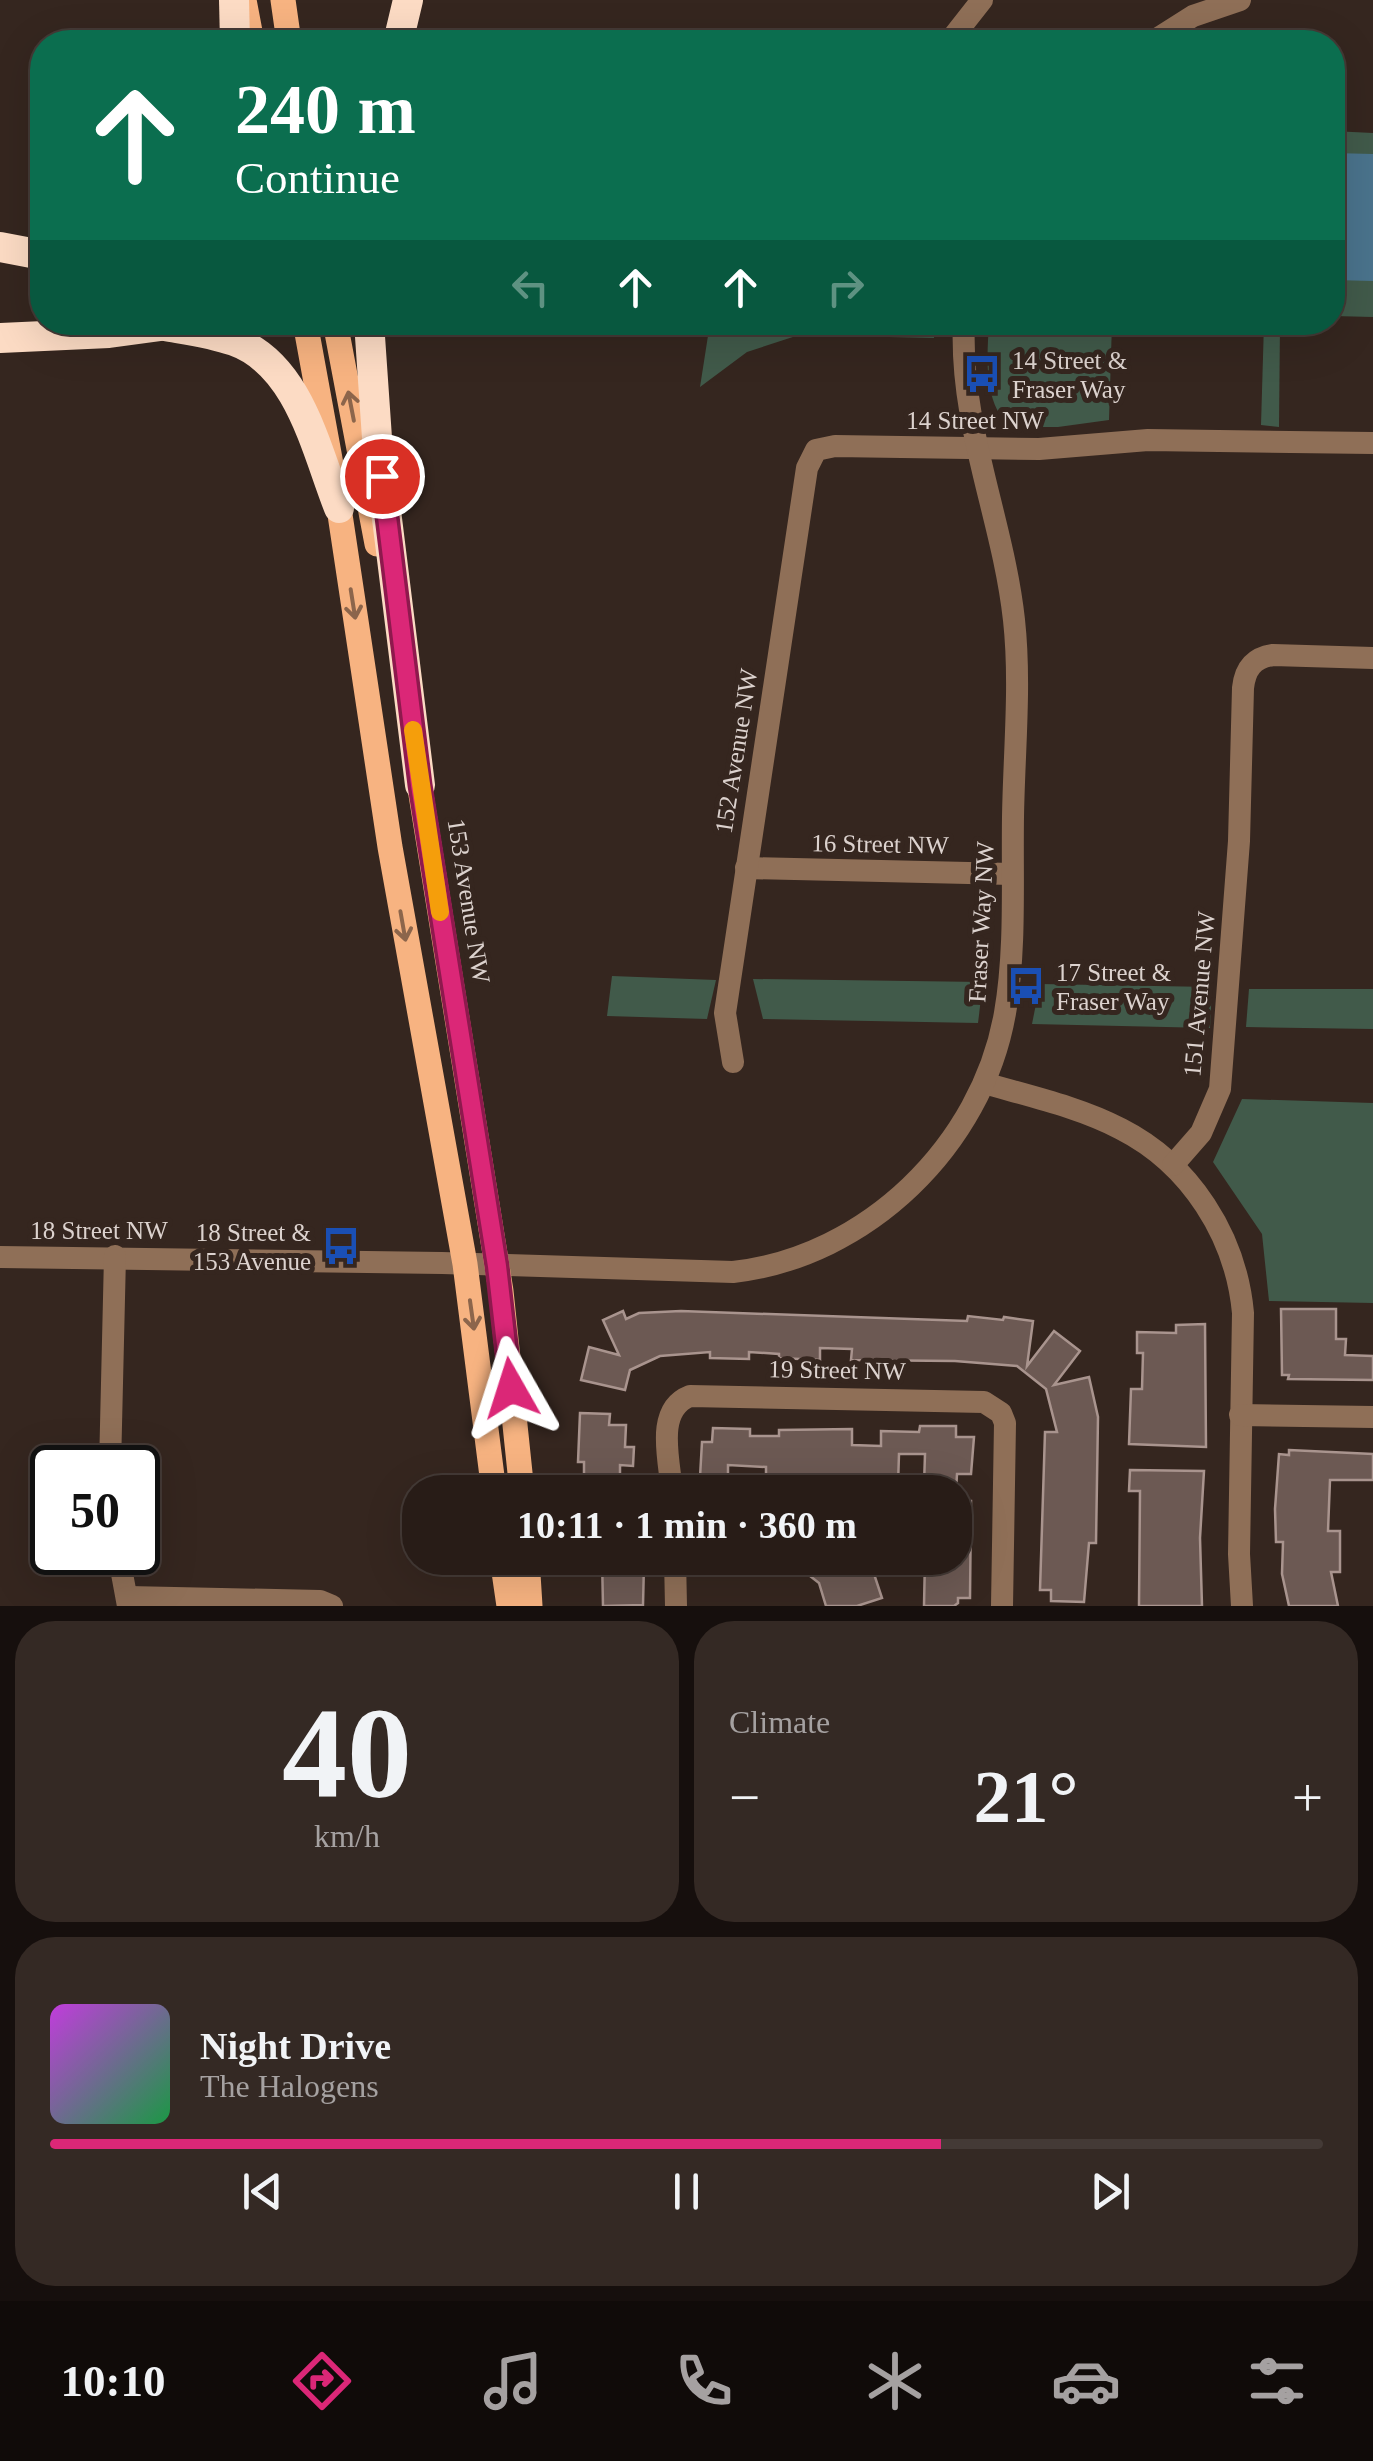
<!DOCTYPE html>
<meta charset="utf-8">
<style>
body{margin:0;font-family:Georgia,serif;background:#342924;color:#f1f3f6;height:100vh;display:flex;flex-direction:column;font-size:38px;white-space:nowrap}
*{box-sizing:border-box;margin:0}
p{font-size:32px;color:#a5a1a1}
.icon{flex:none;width:55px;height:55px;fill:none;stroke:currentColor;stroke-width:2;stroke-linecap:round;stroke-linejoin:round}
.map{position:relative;height:1606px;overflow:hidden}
.panel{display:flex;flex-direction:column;gap:15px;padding:15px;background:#160f0d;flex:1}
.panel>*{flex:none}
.top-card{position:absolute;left:30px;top:30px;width:1315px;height:305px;border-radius:40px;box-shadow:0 10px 40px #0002,0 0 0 2px #443a36;background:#0b6e4f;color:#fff;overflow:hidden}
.speed{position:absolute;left:30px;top:1445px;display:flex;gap:20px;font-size:50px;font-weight:700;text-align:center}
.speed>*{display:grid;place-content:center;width:130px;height:130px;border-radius:50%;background:#281c17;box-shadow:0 10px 40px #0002,0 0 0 2px #443a36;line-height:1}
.speed .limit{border:5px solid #111;border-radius:15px;background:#fff;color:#111}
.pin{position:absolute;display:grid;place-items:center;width:85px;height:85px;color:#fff;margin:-42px;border:5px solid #fff;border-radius:50%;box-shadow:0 2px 10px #0007}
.me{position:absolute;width:110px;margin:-55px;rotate:354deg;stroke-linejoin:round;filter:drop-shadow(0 0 8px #0008)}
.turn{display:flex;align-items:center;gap:35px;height:210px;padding:0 40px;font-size:45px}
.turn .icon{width:130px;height:130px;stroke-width:2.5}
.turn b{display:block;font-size:70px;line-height:85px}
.lanes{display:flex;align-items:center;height:95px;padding:0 40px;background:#0003;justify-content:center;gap:50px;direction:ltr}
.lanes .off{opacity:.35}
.big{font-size:75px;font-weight:700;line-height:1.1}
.panel .widget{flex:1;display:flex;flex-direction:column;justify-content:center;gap:15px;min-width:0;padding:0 35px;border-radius:40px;background:#342924}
.panel .dial{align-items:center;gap:0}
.dial b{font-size:130px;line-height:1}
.song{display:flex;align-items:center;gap:30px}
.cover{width:120px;height:120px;border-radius:15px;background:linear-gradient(135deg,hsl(290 70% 55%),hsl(140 70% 35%))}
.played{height:10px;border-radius:5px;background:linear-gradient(90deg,#db2777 70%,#443a36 70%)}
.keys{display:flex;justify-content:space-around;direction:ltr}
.heat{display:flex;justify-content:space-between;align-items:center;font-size:55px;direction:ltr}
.panel .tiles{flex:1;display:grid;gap:15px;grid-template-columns:1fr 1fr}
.widget:last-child{grid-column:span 2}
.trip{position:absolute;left:402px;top:1475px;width:570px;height:100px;border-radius:40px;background:#281c17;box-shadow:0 10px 40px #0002,0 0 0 2px #443a36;font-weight:700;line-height:100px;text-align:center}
.menu{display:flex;height:160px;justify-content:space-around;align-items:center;background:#100b09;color:#a5a1a1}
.menu .icon{width:70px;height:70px}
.menu .on{color:#db2777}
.menu b{font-size:45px;color:#f1f3f6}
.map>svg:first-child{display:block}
.green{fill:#415a4a}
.water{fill:#4a738c}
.building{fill:#6c5953;stroke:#a9948e;stroke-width:2.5}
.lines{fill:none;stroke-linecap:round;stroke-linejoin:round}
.minor{stroke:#8f6f57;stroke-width:22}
.major{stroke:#f7b381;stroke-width:25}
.highway{stroke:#fcdbc4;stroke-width:30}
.oneway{stroke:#8c654b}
.route-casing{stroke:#8e194d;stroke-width:25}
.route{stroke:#db2777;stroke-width:18}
.slow{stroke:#f59e0b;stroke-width:18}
.labels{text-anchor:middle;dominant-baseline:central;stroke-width:10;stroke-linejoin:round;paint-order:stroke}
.poi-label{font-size:25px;fill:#dcd2ce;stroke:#35261f;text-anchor:start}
.street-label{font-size:25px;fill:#dcd2ce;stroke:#35261f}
</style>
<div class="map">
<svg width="1373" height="1606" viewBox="0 0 1373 1606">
<rect width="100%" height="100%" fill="#35261f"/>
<g class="green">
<path d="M1332,131L1373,133V317L1333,316Z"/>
<path d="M710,323V322L935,323L934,338L799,335L747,352L700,387Z"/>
<path d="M989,323H1112L1109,420L1058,427H1010C983,402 987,358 989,323Z"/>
<path d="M1264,323H1280L1279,427L1261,425Z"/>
<path d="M612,976L716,980L707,1019L607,1016Z"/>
<path d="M753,979L983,982L978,1023L763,1019Z"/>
<path d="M1040,984L1212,987L1210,1028L1032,1024Z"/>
<path d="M1249,989H1373V1029L1246,1027Z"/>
<path d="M1242,1099L1373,1103V1303L1269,1301L1262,1234L1213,1162Z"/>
</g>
<path class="water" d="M1333,153L1373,154V281L1333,280Z"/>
<g class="building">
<path d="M1281,1309H1336V1339H1346L1345,1355L1373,1356V1380L1288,1379L1289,1375H1282Z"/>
<path d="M623,1311L626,1319L639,1313L681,1311L967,1321L968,1316L1003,1320L1004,1317L1033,1321L1027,1366L1054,1331L1080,1351L1054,1385L1089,1377L1098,1417L1096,1543H1089L1084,1602L1051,1601V1590H1040L1045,1432H1057L1046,1389L1017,1366L955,1361L851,1360L852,1349L820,1348V1360L779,1358V1354L749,1352V1359L710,1358V1352L660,1356L630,1370L625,1390L581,1380L589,1347L619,1355L603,1320Z"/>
<path d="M1205,1324L1206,1447L1129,1444L1131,1389H1142L1143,1353H1137V1332L1176,1333V1325Z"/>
<path d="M580,1413L610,1414L609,1425H626L625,1447H634L633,1466L620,1465V1492H597V1477L584,1474V1462H578Z"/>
<path d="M920,1426H956V1437H974L971,1474H957L956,1492H927V1485H924L925,1454H899L898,1485L803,1480V1475L766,1474V1467L728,1465V1478L700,1477L702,1442H712L713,1428L750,1429V1436H779V1430L852,1429V1445L881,1446V1431L919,1432Z"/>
<path d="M1289,1450L1373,1454V1480H1330L1328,1531H1340V1572H1331L1338,1606H1289L1282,1574L1283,1542H1276L1275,1509L1279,1454L1289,1455Z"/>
<path d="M1130,1470L1204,1471L1200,1538L1202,1606H1139L1140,1491H1129Z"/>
<path d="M955,1501H971L970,1598H958V1603L954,1606H924L925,1558H955Z"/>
<path d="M602,1558H632V1564H644L643,1605L603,1606Z"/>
<path d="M787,1558H873L881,1569L874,1574L882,1598L857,1606H826L819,1583Z"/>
</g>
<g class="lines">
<g class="minor">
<path d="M949,42L982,0"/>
<path d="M1152,42L1193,16L1240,0"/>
<path d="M746,868L1012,874"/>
<path d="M733,1062L725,1013L807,468L816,450L835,446L1039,449L1148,440L1373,443"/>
<path d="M984,1083C1029,1096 1079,1107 1121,1129C1190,1164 1236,1236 1243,1313L1239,1554L1242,1606"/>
<path d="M1173,1165L1201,1133L1220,1089L1239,841L1243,688C1245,669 1253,658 1273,655L1373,658"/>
<path d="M0,1257L442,1263L733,1272C867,1257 982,1145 1005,1013C1016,949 1012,881 1013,817C1014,752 1021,684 1014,620C1003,519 959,425 964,322"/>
<path d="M1240,1415L1373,1417"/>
<path d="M110,1468L115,1256"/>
<path d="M672,1492C670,1462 654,1410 690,1396L984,1402L1001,1413L1005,1423L1002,1606"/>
<path d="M118,1552L128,1606"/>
<path d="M675,1558L676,1606"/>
<path d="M128,1597L320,1601L332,1606"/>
</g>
<g class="major">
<path d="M244,0L252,42"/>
<path d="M283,0L289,42"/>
<path d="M305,322L339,508L390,847L465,1264L494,1492"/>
<path d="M335,322L377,544"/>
<path d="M417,770L501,1291L522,1492"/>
<path d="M502,1558L509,1606"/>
<path d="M527,1558L530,1606"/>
</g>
<g class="highway">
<path d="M234,0L235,42"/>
<path d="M398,42L408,0"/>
<path d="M0,247L42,255"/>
<path d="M369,322L377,438L420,785"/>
<path d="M165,326C188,330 212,333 234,341C299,364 316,450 339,508"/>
<path d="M0,338L109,333L183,323"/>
</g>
</g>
<defs><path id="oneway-shaft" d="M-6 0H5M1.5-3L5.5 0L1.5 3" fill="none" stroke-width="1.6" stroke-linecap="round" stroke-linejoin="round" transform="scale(2.5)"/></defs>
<g class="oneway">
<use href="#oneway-shaft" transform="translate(351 406) rotate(-101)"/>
<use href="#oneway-shaft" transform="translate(353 604) rotate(81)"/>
<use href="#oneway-shaft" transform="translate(403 926) rotate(80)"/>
<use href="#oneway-shaft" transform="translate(472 1315) rotate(82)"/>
</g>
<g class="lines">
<g class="route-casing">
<path id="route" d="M382,476L420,785L497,1266L511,1388"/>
</g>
<use href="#route" class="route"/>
<path class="slow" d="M413,730L440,912"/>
</g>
<defs>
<g id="bus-bare" transform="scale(3)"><path d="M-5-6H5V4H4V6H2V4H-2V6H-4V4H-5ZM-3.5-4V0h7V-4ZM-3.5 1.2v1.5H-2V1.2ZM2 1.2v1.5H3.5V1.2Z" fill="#1a4fb4" stroke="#35261f" stroke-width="2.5" paint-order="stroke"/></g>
</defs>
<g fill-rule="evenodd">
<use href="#bus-bare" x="982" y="374"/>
<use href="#bus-bare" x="1026" y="986"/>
<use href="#bus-bare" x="341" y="1246"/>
</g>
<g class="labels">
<g class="poi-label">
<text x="1012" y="360">14 Street &amp;<tspan x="1012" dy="29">Fraser Way</tspan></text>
<text x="1056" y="972">17 Street &amp;<tspan x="1056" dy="29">Fraser Way</tspan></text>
<text x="311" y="1232" text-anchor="end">18 Street &amp;<tspan x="311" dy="29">153 Avenue</tspan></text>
</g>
<g class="street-label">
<text x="975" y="420">14 Street NW</text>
<text transform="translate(736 751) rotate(-81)">152 Avenue NW</text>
<text transform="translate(880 844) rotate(1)">16 Street NW</text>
<text transform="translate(469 901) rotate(81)">153 Avenue NW</text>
<text transform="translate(981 922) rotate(-87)">Fraser Way NW</text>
<text transform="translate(1199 994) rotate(-85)">151 Avenue NW</text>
<text x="99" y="1230">18 Street NW</text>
<text transform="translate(837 1370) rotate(1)">19 Street NW</text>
</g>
</g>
</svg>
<div class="speed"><div class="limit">50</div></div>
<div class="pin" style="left:382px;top:476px;background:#d93025"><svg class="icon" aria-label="arrive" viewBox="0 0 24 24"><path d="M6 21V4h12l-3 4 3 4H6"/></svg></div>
<svg class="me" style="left:511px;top:1388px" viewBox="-20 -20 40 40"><path d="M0-17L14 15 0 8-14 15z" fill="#db2777" stroke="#fff" stroke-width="4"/></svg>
<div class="trip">10:11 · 1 min · 360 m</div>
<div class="top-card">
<div class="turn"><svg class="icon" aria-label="ahead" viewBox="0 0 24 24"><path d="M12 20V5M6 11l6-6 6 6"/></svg><div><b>240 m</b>Continue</div></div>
<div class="lanes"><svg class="icon off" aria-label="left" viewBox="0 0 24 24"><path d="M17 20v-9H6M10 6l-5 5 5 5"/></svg><svg class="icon" aria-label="ahead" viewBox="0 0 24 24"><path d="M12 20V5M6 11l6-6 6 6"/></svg><svg class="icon" aria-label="ahead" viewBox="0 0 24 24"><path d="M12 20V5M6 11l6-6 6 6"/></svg><svg class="icon off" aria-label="right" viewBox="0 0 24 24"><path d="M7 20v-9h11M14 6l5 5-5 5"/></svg></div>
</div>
</div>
<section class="panel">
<div class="tiles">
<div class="widget dial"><b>40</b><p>km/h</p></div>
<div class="widget"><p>Climate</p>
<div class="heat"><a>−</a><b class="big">21°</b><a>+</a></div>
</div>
<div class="widget">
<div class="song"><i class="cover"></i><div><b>Night Drive</b><p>The Halogens</p></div></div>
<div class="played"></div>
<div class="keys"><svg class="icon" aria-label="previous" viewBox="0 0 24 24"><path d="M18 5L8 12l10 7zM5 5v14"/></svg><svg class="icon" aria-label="pause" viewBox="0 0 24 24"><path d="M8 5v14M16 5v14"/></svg><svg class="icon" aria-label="next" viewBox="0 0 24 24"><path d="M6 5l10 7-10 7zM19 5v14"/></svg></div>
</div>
</div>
</section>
<nav class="menu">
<b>10:10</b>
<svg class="icon on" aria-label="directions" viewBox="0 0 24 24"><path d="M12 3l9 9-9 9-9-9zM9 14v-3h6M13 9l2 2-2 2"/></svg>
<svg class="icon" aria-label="music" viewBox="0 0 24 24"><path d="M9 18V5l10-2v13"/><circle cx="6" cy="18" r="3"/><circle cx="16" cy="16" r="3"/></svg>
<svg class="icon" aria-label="phone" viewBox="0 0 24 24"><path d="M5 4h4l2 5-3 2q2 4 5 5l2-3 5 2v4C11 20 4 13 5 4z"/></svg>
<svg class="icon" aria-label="climate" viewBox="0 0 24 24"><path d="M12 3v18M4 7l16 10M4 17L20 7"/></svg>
<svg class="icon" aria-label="car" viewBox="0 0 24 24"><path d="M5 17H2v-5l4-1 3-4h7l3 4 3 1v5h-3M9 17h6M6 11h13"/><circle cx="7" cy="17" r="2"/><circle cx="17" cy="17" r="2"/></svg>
<svg class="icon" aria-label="filters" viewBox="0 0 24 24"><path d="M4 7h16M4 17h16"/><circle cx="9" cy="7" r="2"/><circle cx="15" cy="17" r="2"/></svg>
</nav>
